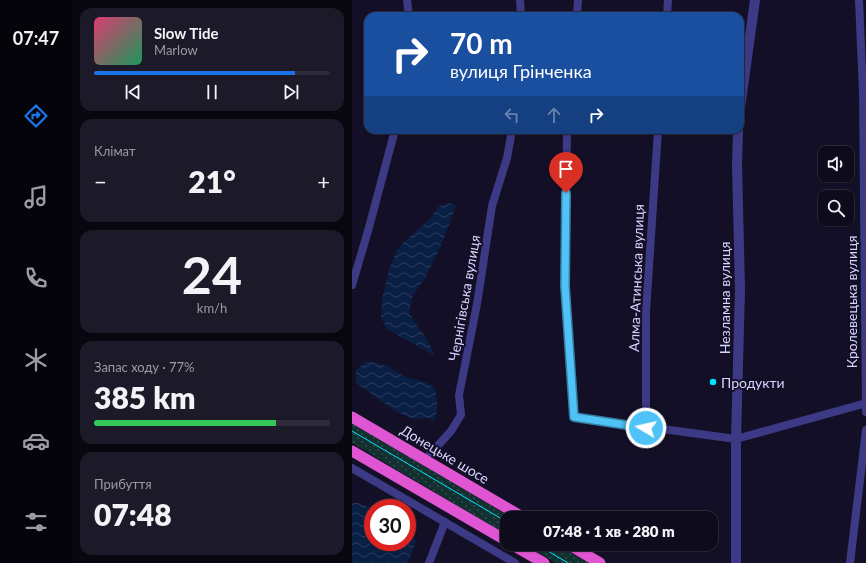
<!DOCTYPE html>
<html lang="uk">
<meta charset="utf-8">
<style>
body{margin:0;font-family:Lato,sans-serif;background:#1c1929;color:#f1f3f6;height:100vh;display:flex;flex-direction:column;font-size:15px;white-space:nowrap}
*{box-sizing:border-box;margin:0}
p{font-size:13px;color:#9b9ba3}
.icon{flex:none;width:22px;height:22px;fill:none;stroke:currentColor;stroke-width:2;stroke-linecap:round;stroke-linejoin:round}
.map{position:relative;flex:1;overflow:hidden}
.panel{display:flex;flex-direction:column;gap:8px;padding:8px;background:#08060f;width:280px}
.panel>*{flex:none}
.top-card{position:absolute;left:12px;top:12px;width:380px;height:122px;border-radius:12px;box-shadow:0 1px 3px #0004,0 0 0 1px #2e2b3b;background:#1a4fa0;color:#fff;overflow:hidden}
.controls{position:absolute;left:466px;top:146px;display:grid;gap:8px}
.controls a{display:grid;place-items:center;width:36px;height:36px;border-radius:8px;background:#0e0b1c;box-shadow:0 1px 3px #0004,0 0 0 1px #2e2b3b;font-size:20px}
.speed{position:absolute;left:12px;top:499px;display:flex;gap:8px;font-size:20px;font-weight:700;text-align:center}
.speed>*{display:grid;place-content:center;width:52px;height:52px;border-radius:50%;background:#0e0b1c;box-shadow:0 1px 3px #0004,0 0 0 1px #2e2b3b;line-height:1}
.speed .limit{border:6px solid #d22;background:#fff;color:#111}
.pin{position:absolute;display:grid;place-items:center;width:34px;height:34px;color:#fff;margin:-41px -17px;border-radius:50% 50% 50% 0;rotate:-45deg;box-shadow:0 0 4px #0007}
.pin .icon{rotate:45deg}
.me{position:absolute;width:44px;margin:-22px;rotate:279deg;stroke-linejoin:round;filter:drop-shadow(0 0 3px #0008)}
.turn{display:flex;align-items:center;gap:14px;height:84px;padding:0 20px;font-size:18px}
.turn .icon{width:52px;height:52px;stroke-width:2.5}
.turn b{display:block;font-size:28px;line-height:34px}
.lanes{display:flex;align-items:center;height:38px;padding:0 20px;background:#0003;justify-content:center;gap:20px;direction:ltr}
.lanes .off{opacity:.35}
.big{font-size:30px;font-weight:800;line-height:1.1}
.panel .widget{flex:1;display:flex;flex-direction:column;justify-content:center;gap:6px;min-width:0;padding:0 14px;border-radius:12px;background:#1c1929}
.panel .dial{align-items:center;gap:0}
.dial b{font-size:52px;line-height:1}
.song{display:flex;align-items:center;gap:12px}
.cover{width:48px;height:48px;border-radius:6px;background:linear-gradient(135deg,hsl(340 70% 55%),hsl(150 70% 35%))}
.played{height:4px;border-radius:2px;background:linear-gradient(90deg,#1a73e8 85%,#2e2b3b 85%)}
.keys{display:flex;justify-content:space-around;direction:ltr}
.heat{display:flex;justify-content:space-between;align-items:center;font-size:22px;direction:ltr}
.charge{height:6px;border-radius:3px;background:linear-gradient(90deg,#34c759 77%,#2e2b3b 0)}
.trip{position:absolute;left:148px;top:511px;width:218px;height:40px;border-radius:12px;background:#0e0b1c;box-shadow:0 1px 3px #0004,0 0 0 1px #2e2b3b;font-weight:800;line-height:40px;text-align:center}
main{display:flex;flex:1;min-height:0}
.menu{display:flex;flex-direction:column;width:72px;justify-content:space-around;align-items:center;background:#06040b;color:#9b9ba3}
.menu .icon{width:28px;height:28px}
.menu .active{color:#1a73e8}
.menu b{font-size:18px;color:#f1f3f6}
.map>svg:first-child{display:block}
.grass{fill:url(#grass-dots)}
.water{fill:url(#water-waves)}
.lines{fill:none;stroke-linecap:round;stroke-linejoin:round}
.minor{stroke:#3d3a85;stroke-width:8}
.tertiary{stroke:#3d3a85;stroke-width:10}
.trunk{stroke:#e055d1;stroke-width:11}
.tram{stroke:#00e5ff;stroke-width:1}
.route-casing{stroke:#337fa1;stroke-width:10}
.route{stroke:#4fc3f7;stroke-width:7}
.poi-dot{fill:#00e5ff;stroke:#130f26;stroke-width:1.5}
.labels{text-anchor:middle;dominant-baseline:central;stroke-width:4;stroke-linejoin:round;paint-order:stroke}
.street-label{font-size:14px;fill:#d9d4ff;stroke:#130f26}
.poi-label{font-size:14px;fill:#d9d4ff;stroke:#130f26;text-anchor:start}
</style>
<main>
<nav class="menu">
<b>07:47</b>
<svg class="icon active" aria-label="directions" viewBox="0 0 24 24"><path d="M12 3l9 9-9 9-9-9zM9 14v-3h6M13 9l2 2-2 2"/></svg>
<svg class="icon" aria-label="music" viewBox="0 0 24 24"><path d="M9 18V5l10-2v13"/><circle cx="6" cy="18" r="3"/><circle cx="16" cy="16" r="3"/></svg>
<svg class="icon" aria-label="phone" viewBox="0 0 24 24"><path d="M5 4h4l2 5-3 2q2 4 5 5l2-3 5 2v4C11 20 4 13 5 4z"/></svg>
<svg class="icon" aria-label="climate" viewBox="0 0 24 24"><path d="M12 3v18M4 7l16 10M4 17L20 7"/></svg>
<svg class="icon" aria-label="car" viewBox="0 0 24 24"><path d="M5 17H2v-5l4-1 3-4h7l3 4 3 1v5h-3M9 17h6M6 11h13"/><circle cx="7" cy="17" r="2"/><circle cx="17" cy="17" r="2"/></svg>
<svg class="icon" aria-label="filters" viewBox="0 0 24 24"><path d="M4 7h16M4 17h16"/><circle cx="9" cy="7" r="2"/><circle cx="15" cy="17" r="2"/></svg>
</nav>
<section class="panel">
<div class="widget">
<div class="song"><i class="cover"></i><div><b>Slow Tide</b><p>Marlow</p></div></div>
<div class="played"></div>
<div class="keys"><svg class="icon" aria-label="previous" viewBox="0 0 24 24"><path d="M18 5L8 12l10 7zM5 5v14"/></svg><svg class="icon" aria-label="pause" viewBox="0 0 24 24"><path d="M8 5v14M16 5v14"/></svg><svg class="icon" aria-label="next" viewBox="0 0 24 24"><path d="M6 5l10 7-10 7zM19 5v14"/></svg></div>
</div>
<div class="widget"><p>Клімат</p>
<div class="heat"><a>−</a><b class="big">21°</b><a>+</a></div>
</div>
<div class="widget dial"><b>24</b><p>km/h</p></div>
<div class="widget"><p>Запас ходу · 77%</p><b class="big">385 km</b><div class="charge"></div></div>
<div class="widget"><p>Прибуття</p><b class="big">07:48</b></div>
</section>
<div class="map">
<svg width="514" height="563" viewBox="0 0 514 563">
<defs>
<pattern id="grass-dots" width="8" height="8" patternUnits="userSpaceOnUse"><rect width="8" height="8" fill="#12302f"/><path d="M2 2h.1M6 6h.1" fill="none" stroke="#344d4e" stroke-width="1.8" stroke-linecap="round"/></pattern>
<pattern id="water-waves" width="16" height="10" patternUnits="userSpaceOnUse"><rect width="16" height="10" fill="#0a1f44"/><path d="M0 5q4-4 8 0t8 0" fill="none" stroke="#2d3f60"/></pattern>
</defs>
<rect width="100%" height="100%" fill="#130f26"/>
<g class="grass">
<path d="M0,423L160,518H155V535L0,443Z"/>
<path d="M171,544H204L236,563H204Z"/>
</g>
<g class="water">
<path d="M99,203L104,206L88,248L73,278L61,295L57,312C65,327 78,340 82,355L36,330L29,318L30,299L37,270L45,250L55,239L78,219L87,206Z"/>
<path d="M15,361L33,365L54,377L73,382L83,388C85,399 87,411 82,421C71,416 73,419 64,419C48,418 17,392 4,382V370Z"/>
<path d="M0,503H6L21,509V542H55V529L64,541L56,563H0Z"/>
</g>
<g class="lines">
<g class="minor">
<path d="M55,0L57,16"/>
<path d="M168,0L169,16"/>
<path d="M507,0L511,92L514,412"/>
<path d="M225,16L226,0"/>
<path d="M315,16L316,0"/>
<path d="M215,130L213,286L222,417L384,439L514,403"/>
<path d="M0,285L16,231L43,130"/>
<path d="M294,428V312L306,130"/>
<path d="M73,460L99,431L109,415L107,395L125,304L140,206L155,158L160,130"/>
<path d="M0,468L163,563"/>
<path d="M77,563L93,522"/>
<path d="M498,563L514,430"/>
</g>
<g class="tertiary">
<path d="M388,108L403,0"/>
<path d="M384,563V439L388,289L385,164L386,130"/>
</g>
<g class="trunk">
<path d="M0,417L172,518"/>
<path d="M0,451L155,541"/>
<path d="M159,544L192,563"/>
<path d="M216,544L248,563"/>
</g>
<g class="tram">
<path d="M0,431L155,522"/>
<path d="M184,544L216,563"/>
</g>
</g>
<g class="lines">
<g class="route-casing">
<path id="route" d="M214,193L213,286L222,417L294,428"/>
</g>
<use href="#route" class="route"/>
</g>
<circle class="poi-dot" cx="361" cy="382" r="4"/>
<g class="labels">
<g class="street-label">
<text transform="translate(284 278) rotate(-88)">Алма-Атинська вулиця</text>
<text transform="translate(112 298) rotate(-80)">Чернігівська вулиця</text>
<text transform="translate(372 298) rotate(-90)">Незламна вулиця</text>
<text transform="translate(499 302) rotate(-90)">Кролевецька вулиця</text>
<text transform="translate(93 454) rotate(31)">Донецьке шосе</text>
</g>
<g class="poi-label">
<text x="369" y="382">Продукти</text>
</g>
</g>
</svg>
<div class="controls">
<a><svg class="icon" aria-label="sound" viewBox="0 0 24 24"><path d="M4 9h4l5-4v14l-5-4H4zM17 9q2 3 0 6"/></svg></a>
<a><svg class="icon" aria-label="search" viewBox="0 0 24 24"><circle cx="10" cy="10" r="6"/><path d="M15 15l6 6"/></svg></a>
</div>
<div class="speed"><div class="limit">30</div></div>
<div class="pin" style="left:214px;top:193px;background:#d93025"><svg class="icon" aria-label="arrive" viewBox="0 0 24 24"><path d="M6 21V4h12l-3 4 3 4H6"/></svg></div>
<svg class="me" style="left:294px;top:428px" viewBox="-20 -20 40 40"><circle r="17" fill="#4fc3f7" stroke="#fff" stroke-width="3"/><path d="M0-11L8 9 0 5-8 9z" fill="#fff"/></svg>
<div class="trip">07:48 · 1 хв · 280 m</div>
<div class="top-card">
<div class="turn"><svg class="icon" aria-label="right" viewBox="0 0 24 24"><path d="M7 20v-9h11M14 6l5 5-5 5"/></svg><div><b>70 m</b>вулиця Грінченка</div></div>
<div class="lanes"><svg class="icon off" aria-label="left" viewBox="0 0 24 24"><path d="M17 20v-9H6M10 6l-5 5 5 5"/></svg><svg class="icon off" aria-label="ahead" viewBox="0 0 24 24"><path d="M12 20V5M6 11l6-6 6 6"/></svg><svg class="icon" aria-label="right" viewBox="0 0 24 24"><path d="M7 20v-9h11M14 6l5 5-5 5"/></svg></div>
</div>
</div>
</main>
